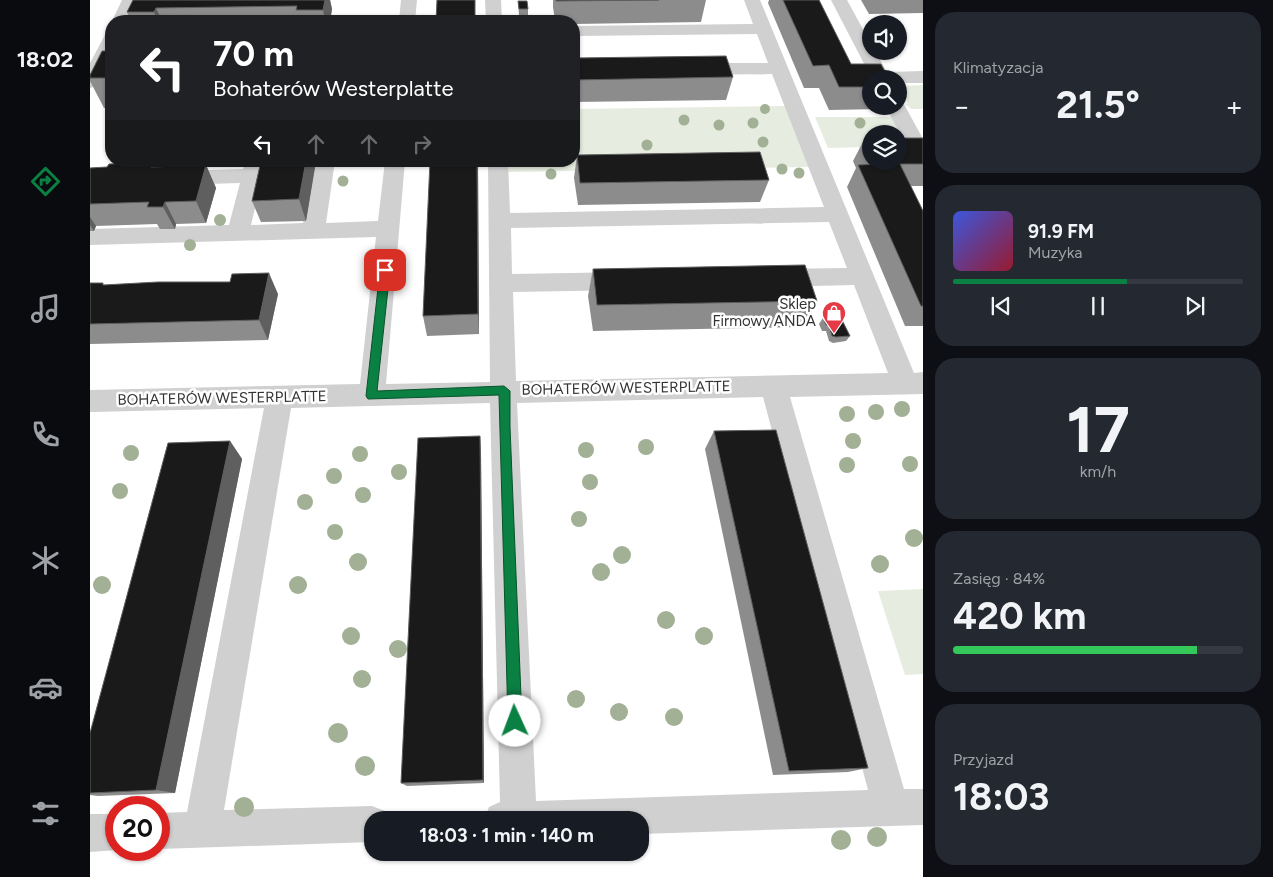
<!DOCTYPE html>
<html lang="pl">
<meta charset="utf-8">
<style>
body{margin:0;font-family:Figtree,sans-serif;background:#242831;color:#f1f3f6;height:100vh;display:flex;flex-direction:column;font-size:19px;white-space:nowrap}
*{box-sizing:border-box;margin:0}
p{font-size:16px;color:#9ea1a6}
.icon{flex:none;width:28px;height:28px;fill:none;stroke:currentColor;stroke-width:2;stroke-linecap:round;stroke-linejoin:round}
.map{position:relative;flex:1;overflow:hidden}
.details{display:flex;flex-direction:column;gap:12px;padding:12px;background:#0d0f14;width:350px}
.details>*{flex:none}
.banner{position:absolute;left:15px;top:15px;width:475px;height:152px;border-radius:20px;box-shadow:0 1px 4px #0004;background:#202124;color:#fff;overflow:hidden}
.fabs{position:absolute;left:772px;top:15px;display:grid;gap:10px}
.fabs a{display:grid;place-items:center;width:45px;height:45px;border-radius:50%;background:#171b24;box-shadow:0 1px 4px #0004;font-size:25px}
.speed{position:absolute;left:15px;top:796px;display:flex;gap:10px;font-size:25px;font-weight:700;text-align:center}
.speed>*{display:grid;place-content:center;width:65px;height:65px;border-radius:50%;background:#171b24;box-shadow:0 1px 4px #0004;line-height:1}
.speed .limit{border:8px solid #d22;background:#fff;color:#111}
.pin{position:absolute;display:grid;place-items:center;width:42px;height:42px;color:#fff;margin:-21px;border-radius:10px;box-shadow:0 2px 8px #0006}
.me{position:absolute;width:55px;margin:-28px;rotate:358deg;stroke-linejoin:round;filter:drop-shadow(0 0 4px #0008)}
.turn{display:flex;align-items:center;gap:18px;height:105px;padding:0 25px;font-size:22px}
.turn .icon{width:65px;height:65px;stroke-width:2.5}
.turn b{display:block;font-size:35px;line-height:42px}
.lanes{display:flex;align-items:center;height:48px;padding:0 25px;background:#0003;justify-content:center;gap:25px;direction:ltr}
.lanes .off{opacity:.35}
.big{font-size:38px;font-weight:700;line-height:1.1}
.details .tile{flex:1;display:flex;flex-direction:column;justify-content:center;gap:8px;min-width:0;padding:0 18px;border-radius:20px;background:#242831}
.details .dial{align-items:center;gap:0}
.dial b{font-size:65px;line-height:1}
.song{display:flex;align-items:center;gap:15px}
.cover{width:60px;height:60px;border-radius:8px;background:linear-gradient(135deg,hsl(230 70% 55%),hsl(350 70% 35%))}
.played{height:5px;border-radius:2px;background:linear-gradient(90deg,#0b8043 60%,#363941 60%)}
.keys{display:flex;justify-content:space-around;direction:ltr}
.heat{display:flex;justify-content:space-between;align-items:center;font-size:28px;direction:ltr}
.charge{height:8px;border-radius:4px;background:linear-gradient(90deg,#34c759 84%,#363941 0)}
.trip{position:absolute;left:274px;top:811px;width:285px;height:50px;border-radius:20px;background:#171b24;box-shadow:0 1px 4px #0004;font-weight:700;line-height:50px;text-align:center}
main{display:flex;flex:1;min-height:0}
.tabs{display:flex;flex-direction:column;width:90px;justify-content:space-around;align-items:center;background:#090b0e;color:#9ea1a6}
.tabs .icon{width:35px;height:35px}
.tabs .current{color:#0b8043}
.tabs b{font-size:22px;color:#f1f3f6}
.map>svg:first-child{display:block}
.green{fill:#e6ecdf}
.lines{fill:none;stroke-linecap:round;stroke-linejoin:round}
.minor{fill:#d0d0d0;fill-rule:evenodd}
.tree{fill:#a2b095}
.wall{fill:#8c8c8c}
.shaded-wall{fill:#5f5f5f}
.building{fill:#1a1a1a;stroke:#5f5f5f}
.route{fill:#0b8043;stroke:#07532c}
.labels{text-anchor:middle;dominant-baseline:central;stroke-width:5;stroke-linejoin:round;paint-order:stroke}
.poi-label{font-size:15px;fill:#333;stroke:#fff;text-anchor:end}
.street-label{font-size:15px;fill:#333;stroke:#fff}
</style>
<main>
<nav class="tabs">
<b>18:02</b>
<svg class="icon current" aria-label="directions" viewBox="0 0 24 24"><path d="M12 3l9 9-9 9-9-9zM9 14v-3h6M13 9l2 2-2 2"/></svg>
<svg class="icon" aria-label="music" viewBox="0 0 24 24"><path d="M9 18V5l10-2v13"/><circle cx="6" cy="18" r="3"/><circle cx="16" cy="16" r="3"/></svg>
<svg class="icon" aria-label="phone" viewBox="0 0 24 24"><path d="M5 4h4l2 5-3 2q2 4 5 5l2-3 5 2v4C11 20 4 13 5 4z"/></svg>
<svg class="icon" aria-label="climate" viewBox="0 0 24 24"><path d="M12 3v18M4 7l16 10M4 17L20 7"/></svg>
<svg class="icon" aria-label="car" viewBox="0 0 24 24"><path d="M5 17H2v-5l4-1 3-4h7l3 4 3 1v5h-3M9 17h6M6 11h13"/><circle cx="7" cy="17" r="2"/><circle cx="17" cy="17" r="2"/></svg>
<svg class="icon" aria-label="filters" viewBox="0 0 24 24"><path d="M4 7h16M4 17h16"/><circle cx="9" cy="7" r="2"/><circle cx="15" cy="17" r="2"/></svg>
</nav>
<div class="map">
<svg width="833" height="877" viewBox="0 0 833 877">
<rect width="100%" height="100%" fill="#fff"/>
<g class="green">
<path d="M833,85V109H821L816,104H818L816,99L813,100L811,96H814L811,86Z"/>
<path d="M695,106L721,167L416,172V161H484V109Z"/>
<path d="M725,117H805L821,147H809V134H781V147L738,148Z"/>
<path d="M833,589V674L815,675L788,591Z"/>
</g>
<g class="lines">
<g class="minor">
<path d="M32,0H48L38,21H22Z"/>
<path d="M311,0H327L325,21H309Z"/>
<path d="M395,0H411L412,21H396Z"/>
<path d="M654,0H670L824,373L833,372V394L700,397L814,789H833V825L550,834V820H394L399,807L410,802L400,403L201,408L134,810L282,806L295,811L299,820H282V842L69,849V813L97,812L174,408L0,412V390L270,384L286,237L0,245V229L139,225L150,183L84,185L77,183L73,178L77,173L84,171L153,169L156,161H176L161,225L213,223L225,161H245L236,223L288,221L295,161H315L296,384L400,382L398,161H418L420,213L734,207L682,74L603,75L596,73L594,69L596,65L603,63H678L667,34L484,36V26L663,24ZM739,222L757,268L681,269L673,272L669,278L673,284L681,287L764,285L798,373L426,381L423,292L538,290L546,287L550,281L546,275L538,272L422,274L421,228ZM673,397L778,790L446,801L427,403Z"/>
<path d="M741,0H757L781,44V51H785L797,72L833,71V83H809V79H782Z"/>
<path d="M21,34V57L7,86L0,88V63L15,35Z"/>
<path d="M809,101L815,106L833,139V164L826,162L795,106H809Z"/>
<path d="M0,814H26L27,850L0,852Z"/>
</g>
</g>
<g class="tree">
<circle cx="675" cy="109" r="5"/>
<circle cx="594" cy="120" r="5.5"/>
<circle cx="663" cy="123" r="5.5"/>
<circle cx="770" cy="123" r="5.5"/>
<circle cx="629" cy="125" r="5.5"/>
<circle cx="673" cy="142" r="5.5"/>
<circle cx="557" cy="145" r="5.5"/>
<circle cx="692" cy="169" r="5.5"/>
<circle cx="709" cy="173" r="5.5"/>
<circle cx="461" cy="174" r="5.5"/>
<circle cx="253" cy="181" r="5.5"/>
<circle cx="130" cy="220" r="6"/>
<circle cx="100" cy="245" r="6"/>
<circle cx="812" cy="409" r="8"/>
<circle cx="786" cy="412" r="8"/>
<circle cx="757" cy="414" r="8"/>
<circle cx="763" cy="441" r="8"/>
<circle cx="556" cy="447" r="8"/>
<circle cx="496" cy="450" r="8"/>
<circle cx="41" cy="453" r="8"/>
<circle cx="270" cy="454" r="8"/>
<circle cx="820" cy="464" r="8"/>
<circle cx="757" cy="465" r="8"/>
<circle cx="309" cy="472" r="8"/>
<circle cx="244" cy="476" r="8"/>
<circle cx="500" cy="482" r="8"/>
<circle cx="30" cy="491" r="8"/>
<circle cx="273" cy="495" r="8"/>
<circle cx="215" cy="502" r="8"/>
<circle cx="489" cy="519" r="8"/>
<circle cx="245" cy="532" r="8"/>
<circle cx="824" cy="538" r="9"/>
<circle cx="532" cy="555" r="9"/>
<circle cx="268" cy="562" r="9"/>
<circle cx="790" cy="564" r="9"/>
<circle cx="511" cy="572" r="9"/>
<circle cx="12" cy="585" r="9"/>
<circle cx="208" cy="585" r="9"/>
<circle cx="576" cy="620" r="9"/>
<circle cx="261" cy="636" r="9"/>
<circle cx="614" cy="636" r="9"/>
<circle cx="308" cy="649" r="9"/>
<circle cx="272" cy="679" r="9"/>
<circle cx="486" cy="699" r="9"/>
<circle cx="529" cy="712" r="9"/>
<circle cx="584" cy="717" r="9"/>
<circle cx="248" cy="733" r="10"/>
<circle cx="275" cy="766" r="10"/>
<circle cx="154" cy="807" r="10"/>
<circle cx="787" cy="837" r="10"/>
<circle cx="751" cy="840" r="10"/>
</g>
<g class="wall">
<path d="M43,0H240L242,9L240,21H41L37,12Z"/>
<path d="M463,0H616L611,22L484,24V21H465L463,7Z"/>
<path d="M679,0H729L761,64L781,79V106H793L791,109L739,110L729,88H714L678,3Z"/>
<path d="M771,0H833V13L779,14Z"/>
<path d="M428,1L438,9V16H429Z"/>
<path d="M21,51V107L14,108L0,81V75Z"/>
<path d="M484,58L643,77L636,100L484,102Z"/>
<path d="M775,138H781V161H809L833,138V186H820L833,211V326H815L757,187L766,168L763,161Z"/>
<path d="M487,155L679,180L670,202L488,205L484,178Z"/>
<path d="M171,161H226L216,221L171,222L162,201Z"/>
<path d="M388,161L389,334L337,336L333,316Z"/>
<path d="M63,163L65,166L116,165L126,188L116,223L86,224L85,229H70L67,224L6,226L4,231H0V168L17,167Z"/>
<path d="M503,269L727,301L712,327L503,331L498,296Z"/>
<path d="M0,283L15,285L188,294L178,340L0,344Z"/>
<path d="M733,318L760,336L756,341L743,343L739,341L736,331H732L729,324Z"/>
<path d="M624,431L778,768L758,772L683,775L615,449Z"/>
<path d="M390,436L391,454L394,783L317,786L311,783Z"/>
<path d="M140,441L152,459L85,793L8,796L0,795V733Z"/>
</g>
<g class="shaded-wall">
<path d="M235,0H240L242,9L240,21H235L233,10Z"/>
<path d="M66,8L72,21H68L64,12Z"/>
<path d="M216,161H226L216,221L209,199Z"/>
<path d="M387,161H388V164L389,334L388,314Z"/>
<path d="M116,165L126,188L116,223L106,201Z"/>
<path d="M75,202L86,224L85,229L73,207Z"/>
<path d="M0,217L6,226L4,231L0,225Z"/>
<path d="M179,273L188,294L178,340L169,320Z"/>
<path d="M390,436L391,454L394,783L393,780Z"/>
<path d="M140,441L152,459L85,793L66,790Z"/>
</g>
<g class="building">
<path d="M43,0H235L233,10H206L207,6L66,8L64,12H37Z"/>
<path d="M347,0H385V21H346Z"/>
<path d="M466,0H569L466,1Z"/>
<path d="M693,0H729L761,64H791L799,79H781V87H749L739,65L723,66Z"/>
<path d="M428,1H437L438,9H429Z"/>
<path d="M12,51H21V78H0V75Z"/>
<path d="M636,56L643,77L484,80V58Z"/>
<path d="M775,138H781V152Z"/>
<path d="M809,138H833V164H810L833,211V306H831L768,165L787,164L785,161H809Z"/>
<path d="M670,152L679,180L490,183L487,155Z"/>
<path d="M171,161H216L209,199L162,201Z"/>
<path d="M340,161H387L388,314L333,316Z"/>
<path d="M63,163L61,167L116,165L106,201L75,202L73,207H57L59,202L0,204V168L17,167L19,164Z"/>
<path d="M715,265L727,301L507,305L503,269Z"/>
<path d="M179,273L169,320L0,324V283H13V285L68,282H140L142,274Z"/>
<path d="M733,318H751L760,336L746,337L742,336L739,325H736Z"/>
<path d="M686,430L778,768L699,771L624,431Z"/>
<path d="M390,436L393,780L311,783L328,438Z"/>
<path d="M140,441L66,790L0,793V733L78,443Z"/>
</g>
<path class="route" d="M295,266L300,270L287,391L414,386L420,391V427L432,721L430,726L425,728L420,726L418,721L409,395L278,399L276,396L290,270Z"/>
<defs>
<g id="shop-pin" transform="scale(1.25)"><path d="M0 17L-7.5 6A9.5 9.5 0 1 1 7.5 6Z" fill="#e63946" stroke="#fff"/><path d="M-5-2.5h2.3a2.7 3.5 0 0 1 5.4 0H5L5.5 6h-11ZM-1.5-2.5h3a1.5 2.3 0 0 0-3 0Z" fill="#fff"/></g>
</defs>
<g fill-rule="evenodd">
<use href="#shop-pin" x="744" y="313"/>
</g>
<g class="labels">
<g class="poi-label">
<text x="726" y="304">Sklep<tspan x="726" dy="17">Firmowy ANDA</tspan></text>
</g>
<g class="street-label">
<text transform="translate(536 388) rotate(-1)">BOHATERÓW WESTERPLATTE</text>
<text transform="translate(132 398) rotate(-1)">BOHATERÓW WESTERPLATTE</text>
</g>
</g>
</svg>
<div class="fabs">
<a><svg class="icon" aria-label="sound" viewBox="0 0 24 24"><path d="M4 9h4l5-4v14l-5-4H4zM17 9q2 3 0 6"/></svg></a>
<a><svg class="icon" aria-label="search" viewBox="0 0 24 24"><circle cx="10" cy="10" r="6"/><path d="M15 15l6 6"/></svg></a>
<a><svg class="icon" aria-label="layers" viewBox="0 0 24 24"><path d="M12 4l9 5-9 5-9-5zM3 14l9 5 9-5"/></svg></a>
</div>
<div class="speed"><div class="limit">20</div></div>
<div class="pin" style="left:295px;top:270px;background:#d93025"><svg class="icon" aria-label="arrive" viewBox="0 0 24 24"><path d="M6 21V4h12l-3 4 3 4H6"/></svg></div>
<svg class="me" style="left:425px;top:721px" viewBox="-20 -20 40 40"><circle r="19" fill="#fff"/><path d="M0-13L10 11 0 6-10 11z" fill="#0b8043"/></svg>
<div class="trip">18:03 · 1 min · 140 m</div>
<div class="banner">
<div class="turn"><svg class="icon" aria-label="left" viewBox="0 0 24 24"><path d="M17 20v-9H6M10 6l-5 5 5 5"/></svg><div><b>70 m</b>Bohaterów Westerplatte</div></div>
<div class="lanes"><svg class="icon" aria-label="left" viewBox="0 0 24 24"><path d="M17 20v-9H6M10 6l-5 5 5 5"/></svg><svg class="icon off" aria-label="ahead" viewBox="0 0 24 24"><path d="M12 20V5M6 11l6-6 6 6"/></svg><svg class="icon off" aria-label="ahead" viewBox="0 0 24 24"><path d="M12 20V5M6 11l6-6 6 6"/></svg><svg class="icon off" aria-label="right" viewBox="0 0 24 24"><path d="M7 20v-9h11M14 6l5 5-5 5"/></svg></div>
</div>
</div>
<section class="details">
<div class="tile"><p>Klimatyzacja</p>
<div class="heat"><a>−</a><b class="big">21.5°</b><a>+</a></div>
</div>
<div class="tile">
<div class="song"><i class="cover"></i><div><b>91.9 FM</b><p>Muzyka</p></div></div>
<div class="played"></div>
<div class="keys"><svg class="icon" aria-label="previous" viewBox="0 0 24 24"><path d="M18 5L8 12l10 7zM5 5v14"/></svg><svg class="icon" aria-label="pause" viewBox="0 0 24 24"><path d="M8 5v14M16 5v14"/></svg><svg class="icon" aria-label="next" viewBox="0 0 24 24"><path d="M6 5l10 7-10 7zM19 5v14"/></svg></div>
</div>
<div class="tile dial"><b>17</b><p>km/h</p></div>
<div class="tile"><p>Zasięg · 84%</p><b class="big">420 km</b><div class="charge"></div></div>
<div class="tile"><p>Przyjazd</p><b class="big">18:03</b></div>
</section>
</main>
